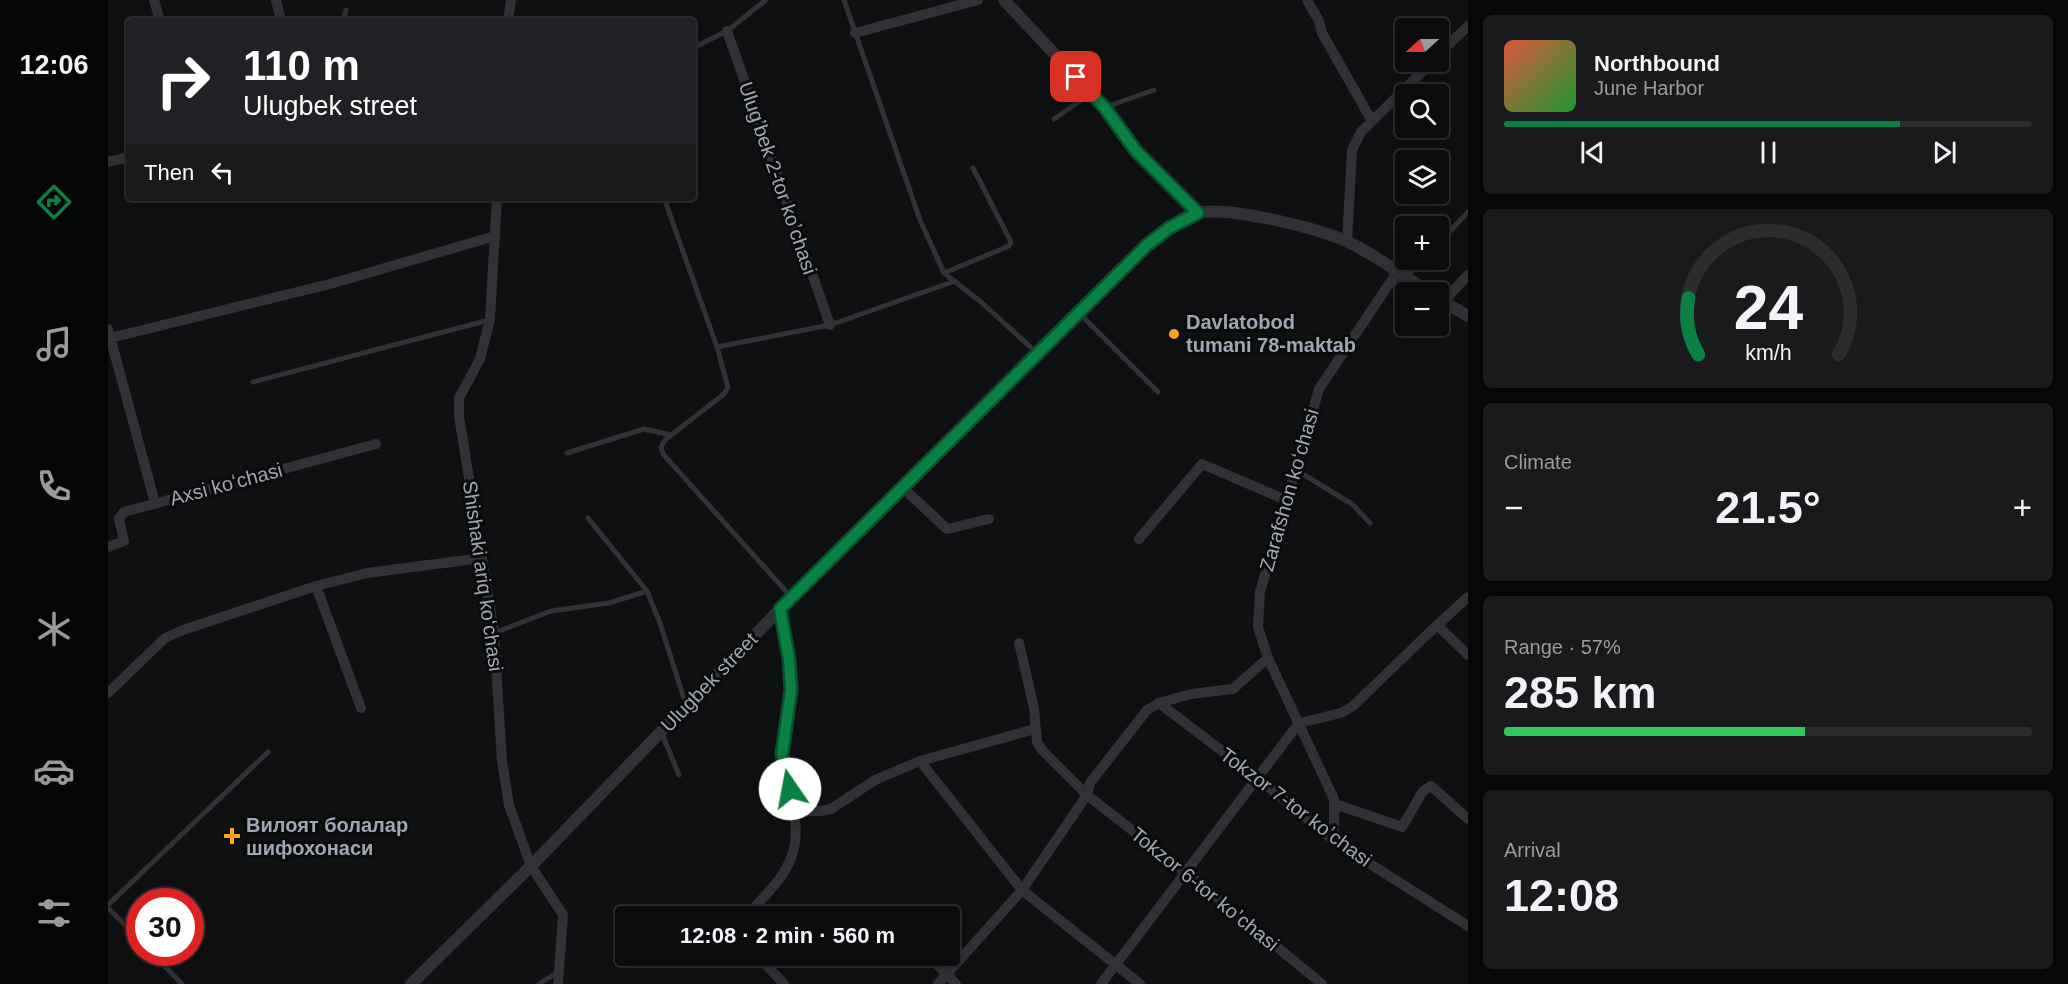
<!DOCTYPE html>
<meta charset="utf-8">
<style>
body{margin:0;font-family:Helvetica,sans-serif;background:#191a1b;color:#f1f3f6;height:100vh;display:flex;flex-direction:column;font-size:22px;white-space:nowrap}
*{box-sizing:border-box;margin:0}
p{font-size:20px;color:#9a9b9d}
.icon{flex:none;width:33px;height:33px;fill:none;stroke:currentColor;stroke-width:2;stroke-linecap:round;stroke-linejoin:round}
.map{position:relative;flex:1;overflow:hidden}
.panel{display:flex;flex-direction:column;gap:15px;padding:15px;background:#060707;width:600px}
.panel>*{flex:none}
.banner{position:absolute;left:18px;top:18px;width:570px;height:183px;border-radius:6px;box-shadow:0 3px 15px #0003,0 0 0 2px #2b2c2e;background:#202124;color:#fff;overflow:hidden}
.needle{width:39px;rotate:249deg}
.fabs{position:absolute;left:1287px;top:18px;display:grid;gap:12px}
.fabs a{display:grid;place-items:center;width:54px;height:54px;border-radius:6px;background:#0b0c0d;box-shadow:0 3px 15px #0003,0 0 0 2px #2b2c2e;font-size:30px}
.speed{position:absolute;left:18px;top:888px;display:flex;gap:12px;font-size:30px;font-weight:700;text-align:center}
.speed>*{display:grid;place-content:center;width:78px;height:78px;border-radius:50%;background:#0b0c0d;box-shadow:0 3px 15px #0003,0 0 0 2px #2b2c2e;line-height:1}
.speed .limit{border:9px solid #d22;background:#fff;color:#111}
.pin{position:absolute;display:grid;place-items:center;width:51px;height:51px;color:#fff;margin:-26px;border-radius:12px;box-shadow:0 3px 9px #0006}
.me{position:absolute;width:66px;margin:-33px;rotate:348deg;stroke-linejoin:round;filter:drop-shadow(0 0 4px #0008)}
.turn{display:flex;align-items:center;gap:21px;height:126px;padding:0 18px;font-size:27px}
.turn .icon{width:78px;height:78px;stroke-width:2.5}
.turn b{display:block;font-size:42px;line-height:51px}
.then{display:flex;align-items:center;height:57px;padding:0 18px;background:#0003;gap:12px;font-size:22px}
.big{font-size:45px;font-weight:800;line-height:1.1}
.panel .card{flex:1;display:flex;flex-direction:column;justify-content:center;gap:9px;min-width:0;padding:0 21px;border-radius:9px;background:#191a1b}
.panel .dial{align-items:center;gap:0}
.dial svg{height:156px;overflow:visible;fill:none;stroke:#2b2c2e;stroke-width:7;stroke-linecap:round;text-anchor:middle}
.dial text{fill:#f1f3f6;stroke:none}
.song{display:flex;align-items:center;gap:18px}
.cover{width:72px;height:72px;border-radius:9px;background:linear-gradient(135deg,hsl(10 70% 55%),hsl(130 70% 35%))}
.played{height:6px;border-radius:3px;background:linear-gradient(90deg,#0b8043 75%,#2b2c2e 75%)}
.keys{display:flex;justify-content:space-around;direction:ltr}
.heat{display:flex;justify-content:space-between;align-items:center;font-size:33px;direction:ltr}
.charge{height:9px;border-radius:4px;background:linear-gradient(90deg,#34c759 57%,#2b2c2e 0)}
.trip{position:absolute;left:507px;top:906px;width:345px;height:60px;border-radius:6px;background:#0b0c0d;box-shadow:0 3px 15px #0003,0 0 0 2px #2b2c2e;font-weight:800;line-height:60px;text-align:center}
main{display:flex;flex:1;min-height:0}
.menu{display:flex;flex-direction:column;width:108px;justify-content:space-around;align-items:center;background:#040505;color:#9a9b9d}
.menu .icon{width:42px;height:42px}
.menu .on{color:#0b8043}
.menu b{font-size:27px;color:#f1f3f6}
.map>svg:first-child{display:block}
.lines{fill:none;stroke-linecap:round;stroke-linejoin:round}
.service{stroke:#303236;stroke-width:5}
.minor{stroke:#303236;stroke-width:10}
.tertiary{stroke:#303236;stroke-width:12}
.route-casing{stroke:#07532c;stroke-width:15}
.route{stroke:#0b8043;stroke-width:10}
.poi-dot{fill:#ffa219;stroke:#0b0b0c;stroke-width:2}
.labels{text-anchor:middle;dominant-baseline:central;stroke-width:6;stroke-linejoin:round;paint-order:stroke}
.street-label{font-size:20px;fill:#9fa7b4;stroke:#0b0b0c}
.poi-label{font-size:20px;font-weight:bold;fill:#9fa7b4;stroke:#0b0b0c;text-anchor:start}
</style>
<main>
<nav class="menu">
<b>12:06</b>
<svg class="icon on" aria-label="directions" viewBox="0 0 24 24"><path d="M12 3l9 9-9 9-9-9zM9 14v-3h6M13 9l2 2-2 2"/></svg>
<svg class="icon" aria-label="music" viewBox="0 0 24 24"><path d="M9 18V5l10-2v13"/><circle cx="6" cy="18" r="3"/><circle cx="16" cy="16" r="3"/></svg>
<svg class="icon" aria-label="phone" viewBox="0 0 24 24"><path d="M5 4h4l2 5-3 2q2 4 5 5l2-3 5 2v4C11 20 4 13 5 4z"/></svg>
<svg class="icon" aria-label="climate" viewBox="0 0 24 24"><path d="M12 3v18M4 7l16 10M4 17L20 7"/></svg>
<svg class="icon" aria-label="car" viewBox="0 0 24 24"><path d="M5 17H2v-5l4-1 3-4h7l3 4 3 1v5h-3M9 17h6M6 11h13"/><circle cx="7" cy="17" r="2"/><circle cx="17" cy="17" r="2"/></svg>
<svg class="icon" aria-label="filters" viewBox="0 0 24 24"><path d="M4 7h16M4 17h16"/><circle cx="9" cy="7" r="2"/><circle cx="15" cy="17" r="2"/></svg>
</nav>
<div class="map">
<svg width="1360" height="984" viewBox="0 0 1360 984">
<rect width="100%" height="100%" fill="#0f1011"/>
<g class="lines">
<g class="service">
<path d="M736,0L812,220L836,273L873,302L929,353"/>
<path d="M235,21L238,10"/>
<path d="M585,48L619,31L658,0"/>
<path d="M998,107L1046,90"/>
<path d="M946,119L982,94"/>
<path d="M556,198L609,347L620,387L616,394L557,440L553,447L555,454L683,597"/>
<path d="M1330,244L1360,212"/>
<path d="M836,273L901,246L903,242L865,168"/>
<path d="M1299,276L1315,260"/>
<path d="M971,313L1050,392"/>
<path d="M609,347L722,325L847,281"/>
<path d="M145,382L381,320"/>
<path d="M459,453L536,429L563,435"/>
<path d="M1188,470L1244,504L1262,523"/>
<path d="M480,518L539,591L552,623L578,705"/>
<path d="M386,633L443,611L501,603L539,591"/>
<path d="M554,734L571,775"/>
<path d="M0,905L160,752"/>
<path d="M0,908L32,940"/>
<path d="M43,952L74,984"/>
<path d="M431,984L450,972"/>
</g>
<g class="minor">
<path d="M46,0L52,21"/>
<path d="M168,0L173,21"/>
<path d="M1199,0L1211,21L1214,33L1264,121"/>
<path d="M400,21L403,0"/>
<path d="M619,31L722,325"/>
<path d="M747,33L870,0"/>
<path d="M1330,55L1360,26"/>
<path d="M0,162L21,157"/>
<path d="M389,198L382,319L372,359L351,398V416L386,633L394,761L401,805L423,866L455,915L450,984"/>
<path d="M1239,242L1244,150L1253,132L1324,62"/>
<path d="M1335,302L1360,275"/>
<path d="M0,329L47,503"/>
<path d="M2,338L222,284L387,236"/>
<path d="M795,488L839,529L881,519"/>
<path d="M1031,539L1094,464L1178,500"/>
<path d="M0,547L16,541L11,519L16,512L268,444"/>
<path d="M208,586L253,708"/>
<path d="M1323,631L1360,597"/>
<path d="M911,643L926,708L929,742L934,750L979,795L1079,873L1214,984"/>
<path d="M0,693L57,638L75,630L208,586L259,573L374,558"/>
<path d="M1051,703L1151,779L1226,841L1360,926"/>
<path d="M812,761L914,890L1032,984"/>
<path d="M687,811H713L723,809L767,780L812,761L927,729"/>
<path d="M1227,811V804L1294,827L1315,791L1323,786L1360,819"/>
<path d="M1226,841V799L1160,658L1150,627L1152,592L1211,389L1289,272"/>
<path d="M639,916C653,899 675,880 683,858C696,825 678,788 675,755C672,734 681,712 683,691C685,664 677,636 672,609"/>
<path d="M650,956L676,984"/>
<path d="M821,956L848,984"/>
<path d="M830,984L914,890L979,795L982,783L1039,710L1051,703L1083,694L1125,689L1160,658"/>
<path d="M993,984L1191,723L1233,713L1245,706L1329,625L1360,655"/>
</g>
<g class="tertiary">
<path d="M896,0L997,108L1028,151L1091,213"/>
<path d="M1330,299L1360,316"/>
<path d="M303,984L423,866L672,609L1039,245C1054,233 1070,218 1090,213C1120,206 1209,228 1238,241C1267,254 1295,276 1321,292"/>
</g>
</g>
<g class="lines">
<g class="route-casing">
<path id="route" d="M682,789L674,754L683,690L681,659L672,609L1039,245L1061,228L1090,213L1028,151L997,108L968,77"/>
</g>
<use href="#route" class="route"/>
</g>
<g class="poi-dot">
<circle cx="1066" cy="334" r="6"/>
<path d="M121 827h6v6h6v6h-6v6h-6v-6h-6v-6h6z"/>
</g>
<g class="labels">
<g class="street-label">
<text transform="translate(670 178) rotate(71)">Ulugʼbek 2-tor koʼchasi</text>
<text transform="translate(118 484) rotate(-15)">Axsi koʻchasi</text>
<text transform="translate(1181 490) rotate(-74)">Zarafshon koʻchasi</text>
<text transform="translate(375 576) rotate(82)">Shishaki ariq koʻchasi</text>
<text transform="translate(601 682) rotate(-46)">Ulugbek street</text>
<text transform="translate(1188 807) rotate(37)">Tokzor 7-tor koʼchasi</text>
<text transform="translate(1097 889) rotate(39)">Tokzor 6-tor koʼchasi</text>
</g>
<g class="poi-label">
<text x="1078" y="322">Davlatobod<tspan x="1078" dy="23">tumani 78-maktab</tspan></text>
<text x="138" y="825">Вилоят болалар<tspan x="138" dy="23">шифохонаси</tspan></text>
</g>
</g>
</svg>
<div class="fabs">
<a><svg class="needle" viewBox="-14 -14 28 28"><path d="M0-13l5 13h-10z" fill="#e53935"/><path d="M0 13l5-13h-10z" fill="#9a9b9d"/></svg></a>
<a><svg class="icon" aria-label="search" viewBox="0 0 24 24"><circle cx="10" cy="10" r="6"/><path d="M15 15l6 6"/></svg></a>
<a><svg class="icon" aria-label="layers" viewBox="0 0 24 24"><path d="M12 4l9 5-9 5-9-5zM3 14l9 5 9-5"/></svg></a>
<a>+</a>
<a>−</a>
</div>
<div class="speed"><div class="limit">30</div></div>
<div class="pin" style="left:968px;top:77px;background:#d93025"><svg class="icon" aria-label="arrive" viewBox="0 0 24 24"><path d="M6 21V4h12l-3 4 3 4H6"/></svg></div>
<svg class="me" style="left:682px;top:789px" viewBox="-20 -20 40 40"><circle r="19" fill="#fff"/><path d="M0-13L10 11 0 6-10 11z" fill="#0b8043"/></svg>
<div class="trip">12:08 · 2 min · 560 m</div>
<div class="banner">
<div class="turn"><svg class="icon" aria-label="right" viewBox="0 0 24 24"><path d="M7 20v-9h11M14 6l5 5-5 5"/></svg><div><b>110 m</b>Ulugbek street</div></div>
<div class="then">Then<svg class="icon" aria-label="left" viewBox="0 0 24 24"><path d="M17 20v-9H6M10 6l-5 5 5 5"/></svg></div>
</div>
</div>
<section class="panel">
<div class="card">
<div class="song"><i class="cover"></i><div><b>Northbound</b><p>June Harbor</p></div></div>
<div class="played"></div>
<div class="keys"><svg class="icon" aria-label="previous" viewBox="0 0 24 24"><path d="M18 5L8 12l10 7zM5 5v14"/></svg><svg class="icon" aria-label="pause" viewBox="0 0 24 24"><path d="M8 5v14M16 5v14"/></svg><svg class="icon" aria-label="next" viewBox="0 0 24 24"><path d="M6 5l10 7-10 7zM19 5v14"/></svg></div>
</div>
<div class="card dial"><svg viewBox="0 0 100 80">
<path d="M14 69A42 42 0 1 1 86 69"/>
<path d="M14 69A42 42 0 0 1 9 40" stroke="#0b8043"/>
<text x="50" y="56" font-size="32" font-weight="700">24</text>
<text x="50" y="72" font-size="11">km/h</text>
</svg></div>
<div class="card"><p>Climate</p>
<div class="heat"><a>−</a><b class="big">21.5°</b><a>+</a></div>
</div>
<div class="card"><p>Range · 57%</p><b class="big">285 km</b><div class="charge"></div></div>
<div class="card"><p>Arrival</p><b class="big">12:08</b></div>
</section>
</main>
